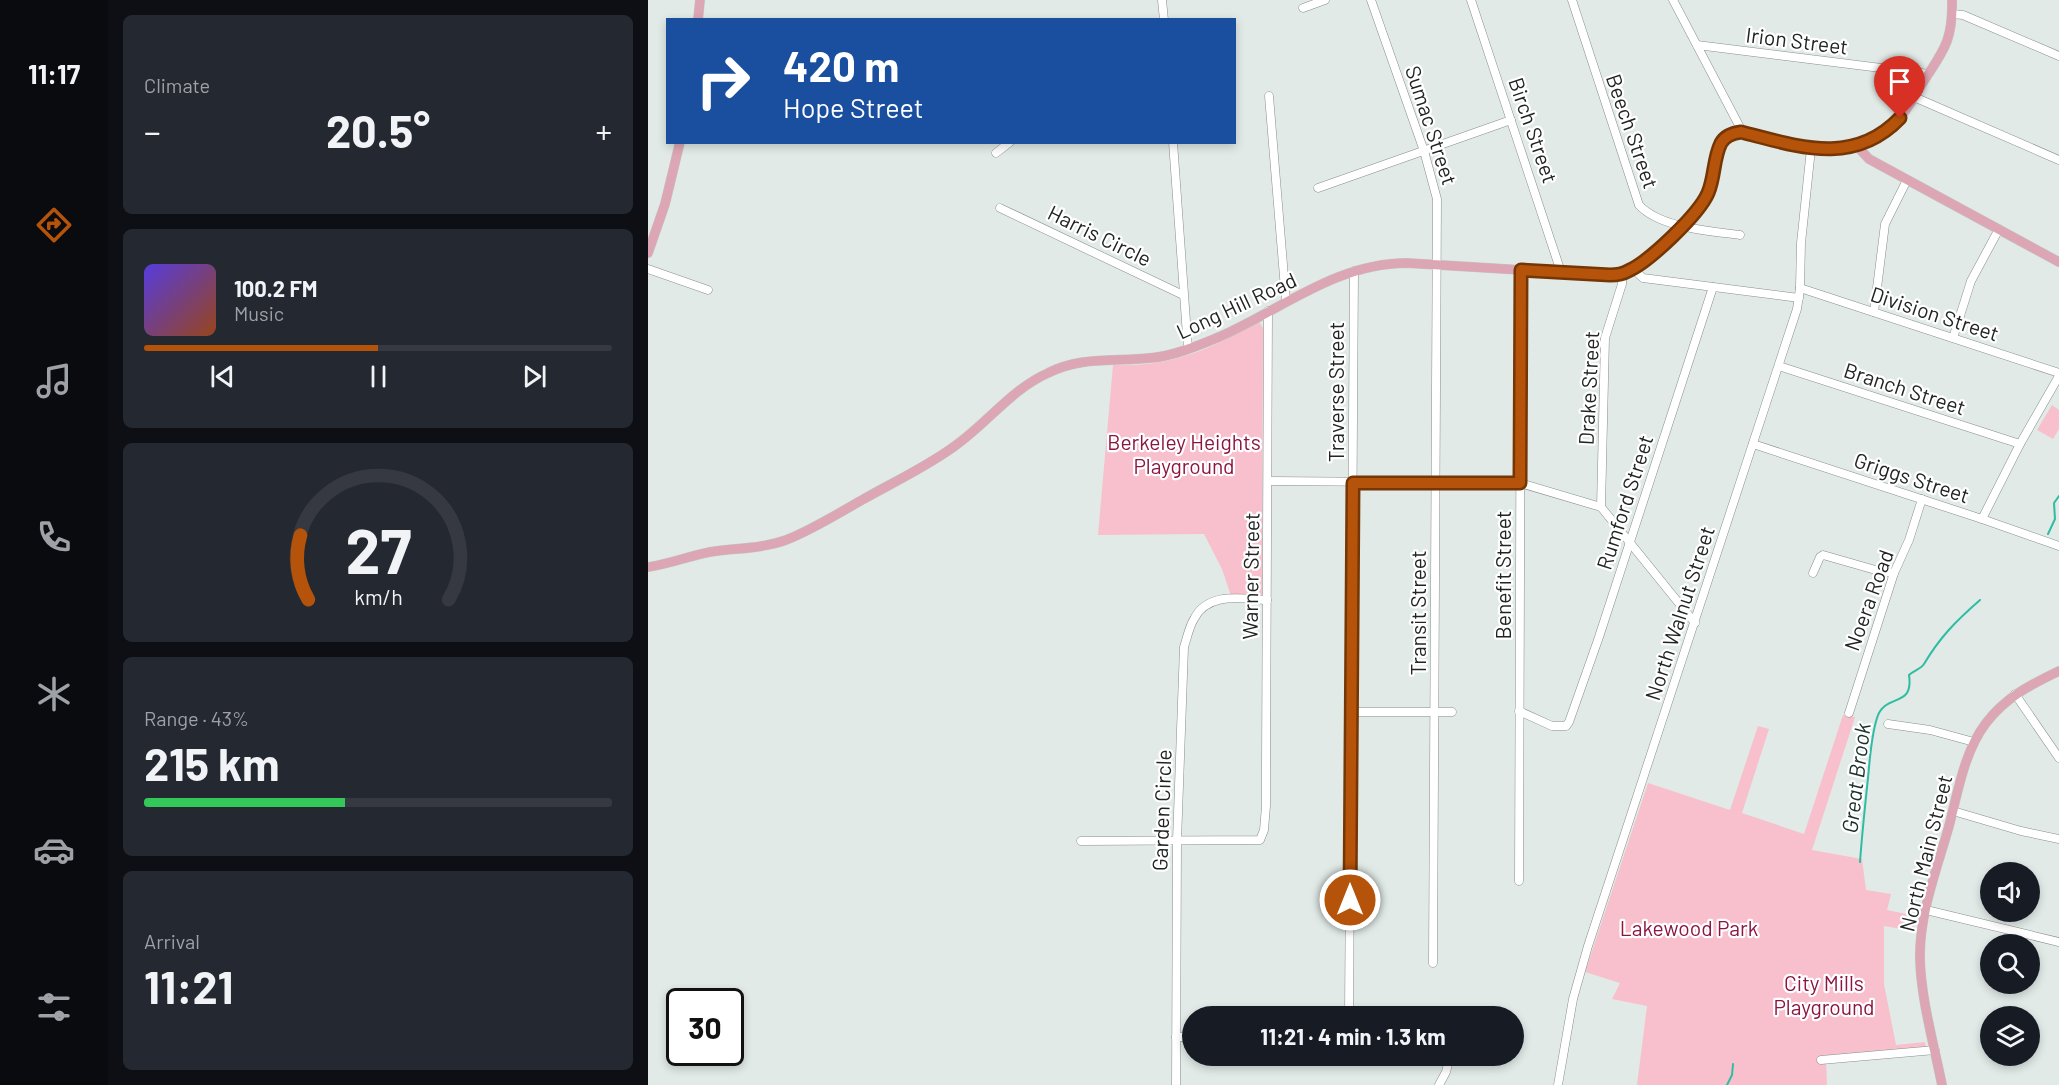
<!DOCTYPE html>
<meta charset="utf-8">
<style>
body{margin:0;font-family:Barlow,sans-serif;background:#242831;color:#f1f3f6;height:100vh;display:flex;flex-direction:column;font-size:22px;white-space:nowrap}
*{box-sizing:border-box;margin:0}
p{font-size:20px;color:#9ea1a6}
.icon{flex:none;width:33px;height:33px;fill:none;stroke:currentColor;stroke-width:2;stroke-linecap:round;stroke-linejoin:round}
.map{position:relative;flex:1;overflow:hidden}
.drawer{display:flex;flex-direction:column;gap:15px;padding:15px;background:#0d0f14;width:540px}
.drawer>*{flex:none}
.hud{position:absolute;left:18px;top:18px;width:570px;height:126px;border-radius:0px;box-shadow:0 3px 9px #0003;background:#1a4fa0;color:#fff;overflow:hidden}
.tools{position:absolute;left:1332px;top:862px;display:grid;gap:12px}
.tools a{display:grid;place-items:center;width:60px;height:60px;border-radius:50%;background:#171b24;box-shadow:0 3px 9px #0003;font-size:30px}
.speed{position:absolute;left:18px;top:988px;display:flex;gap:12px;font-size:30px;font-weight:700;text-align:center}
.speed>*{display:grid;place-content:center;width:78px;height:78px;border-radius:50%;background:#171b24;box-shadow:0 3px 9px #0003;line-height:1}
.speed .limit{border:3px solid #111;border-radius:9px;background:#fff;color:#111}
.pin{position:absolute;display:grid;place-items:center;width:51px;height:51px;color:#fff;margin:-62px -26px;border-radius:50% 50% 50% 0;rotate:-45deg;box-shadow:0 0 6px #0007}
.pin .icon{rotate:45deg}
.me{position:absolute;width:66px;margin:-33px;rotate:0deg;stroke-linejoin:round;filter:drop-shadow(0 0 4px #0008)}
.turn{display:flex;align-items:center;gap:21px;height:126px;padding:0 18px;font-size:27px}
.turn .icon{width:78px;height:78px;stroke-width:2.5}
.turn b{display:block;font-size:42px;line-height:51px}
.big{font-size:45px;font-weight:700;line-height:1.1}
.drawer .widget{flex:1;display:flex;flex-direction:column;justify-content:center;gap:9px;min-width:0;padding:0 21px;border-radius:9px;background:#242831}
.drawer .dial{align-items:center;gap:0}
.dial svg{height:156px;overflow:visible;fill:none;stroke:#363941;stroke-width:7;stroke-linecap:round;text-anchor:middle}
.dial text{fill:#f1f3f6;stroke:none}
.song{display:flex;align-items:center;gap:18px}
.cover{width:72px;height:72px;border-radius:9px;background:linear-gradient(135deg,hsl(250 70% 55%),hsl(20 70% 35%))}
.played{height:6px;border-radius:3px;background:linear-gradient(90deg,#b45309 50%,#363941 50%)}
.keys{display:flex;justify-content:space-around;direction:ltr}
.heat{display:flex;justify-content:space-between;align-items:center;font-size:33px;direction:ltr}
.charge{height:9px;border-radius:4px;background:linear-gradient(90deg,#34c759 43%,#363941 0)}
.trip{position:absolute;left:534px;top:1006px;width:342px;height:60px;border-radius:30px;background:#171b24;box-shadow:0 3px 9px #0003;font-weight:700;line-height:60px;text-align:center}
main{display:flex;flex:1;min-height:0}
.dock{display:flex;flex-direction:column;width:108px;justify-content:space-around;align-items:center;background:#090b0e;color:#9ea1a6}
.dock .icon{width:42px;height:42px}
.dock .selected{color:#b45309}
.dock b{font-size:27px;color:#f1f3f6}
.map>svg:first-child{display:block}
.green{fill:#f8c0cc}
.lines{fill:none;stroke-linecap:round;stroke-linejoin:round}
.stream{stroke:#2ebda3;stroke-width:2}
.minor-casing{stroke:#878f8d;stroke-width:9}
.major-casing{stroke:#c5c6c6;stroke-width:10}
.minor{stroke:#fff;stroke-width:8}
.major{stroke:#dda6b4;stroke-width:9}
.route-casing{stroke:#753606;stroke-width:15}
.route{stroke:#b45309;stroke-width:10}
.labels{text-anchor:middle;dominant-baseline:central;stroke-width:4.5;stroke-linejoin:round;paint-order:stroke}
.street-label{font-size:21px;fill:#212423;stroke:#fff}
.park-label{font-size:21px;fill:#8b1642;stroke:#fff}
.water-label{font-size:22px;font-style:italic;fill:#192f2a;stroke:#fff}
</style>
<main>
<nav class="dock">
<b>11:17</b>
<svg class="icon selected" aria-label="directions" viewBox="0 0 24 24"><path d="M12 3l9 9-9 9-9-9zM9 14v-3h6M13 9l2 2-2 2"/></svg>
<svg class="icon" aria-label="music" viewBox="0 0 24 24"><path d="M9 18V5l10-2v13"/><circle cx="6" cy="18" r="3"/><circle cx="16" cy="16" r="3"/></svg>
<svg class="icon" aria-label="phone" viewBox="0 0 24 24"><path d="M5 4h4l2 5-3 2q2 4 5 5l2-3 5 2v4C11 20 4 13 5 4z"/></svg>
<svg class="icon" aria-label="climate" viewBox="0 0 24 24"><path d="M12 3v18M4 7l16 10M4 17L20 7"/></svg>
<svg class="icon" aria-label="car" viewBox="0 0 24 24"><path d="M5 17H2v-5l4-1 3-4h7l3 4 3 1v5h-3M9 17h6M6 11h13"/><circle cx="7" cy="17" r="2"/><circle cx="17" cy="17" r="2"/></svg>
<svg class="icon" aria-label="filters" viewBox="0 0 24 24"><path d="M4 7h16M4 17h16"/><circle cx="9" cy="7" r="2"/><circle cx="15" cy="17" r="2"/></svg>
</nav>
<section class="drawer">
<div class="widget"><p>Climate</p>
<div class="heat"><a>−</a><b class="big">20.5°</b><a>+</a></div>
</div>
<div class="widget">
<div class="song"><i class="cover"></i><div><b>100.2 FM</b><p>Music</p></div></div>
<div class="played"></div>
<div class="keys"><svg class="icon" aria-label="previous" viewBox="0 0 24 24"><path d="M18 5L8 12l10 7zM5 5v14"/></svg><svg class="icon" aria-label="pause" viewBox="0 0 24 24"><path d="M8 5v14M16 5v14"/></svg><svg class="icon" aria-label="next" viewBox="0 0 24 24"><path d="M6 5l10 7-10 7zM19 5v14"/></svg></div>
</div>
<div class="widget dial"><svg viewBox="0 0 100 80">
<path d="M14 69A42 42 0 1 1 86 69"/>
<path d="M14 69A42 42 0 0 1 10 36" stroke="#b45309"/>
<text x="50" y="56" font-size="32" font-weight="700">27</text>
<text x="50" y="72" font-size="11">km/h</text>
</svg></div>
<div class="widget"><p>Range · 43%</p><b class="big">215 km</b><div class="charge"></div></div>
<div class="widget"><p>Arrival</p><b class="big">11:21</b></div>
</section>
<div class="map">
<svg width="1411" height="1085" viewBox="0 0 1411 1085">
<rect width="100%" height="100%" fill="#e1eae7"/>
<g class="green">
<path d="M608,323H612L615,328L614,599H584L574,569L556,534L450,535L465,365C522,367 559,351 608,323Z"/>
<path d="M1404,405L1411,410V429L1405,439L1389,430Z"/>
<path d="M1195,715L1207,717L1164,850L1214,859L1218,890L1243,894L1239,910L1268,916L1266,931L1236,926V984L1248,1045L1277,1042L1278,1048L1178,1057L1179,1085H989L999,1006L964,999L972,983L937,972L1000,783L1082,810L1110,726L1121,729L1094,813L1156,834Z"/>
</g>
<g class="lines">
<g class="stream">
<path d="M1400,534L1407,519L1406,503L1411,496"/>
<path d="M1212,862C1214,834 1217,806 1220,778C1222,758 1223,737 1229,718C1237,692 1266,709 1261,675C1265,671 1273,669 1276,664C1292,637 1308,621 1332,600"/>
<path d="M1079,1085L1084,1075L1085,1064"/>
</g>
<g class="minor-casing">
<g id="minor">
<path d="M514,0L516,20"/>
<path d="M723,0L776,151L789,199L785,963"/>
<path d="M823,0L913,272"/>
<path d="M924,0L991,205C1012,228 1063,231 1092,235"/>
<path d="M1025,0L1095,133"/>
<path d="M655,8L677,0"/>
<path d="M1304,14L1315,15L1411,56"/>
<path d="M1049,45L1281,74"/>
<path d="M621,96L638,301"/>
<path d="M1266,97L1411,160"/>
<path d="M525,142L540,349"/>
<path d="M348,153L362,142"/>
<path d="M670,188L863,120"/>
<path d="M352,208L535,295"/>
<path d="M0,269L60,290"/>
<path d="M985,269L995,278L1151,298"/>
<path d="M1152,288L1411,373"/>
<path d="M1226,312L1237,224L1259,180"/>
<path d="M1305,338L1323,281L1351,229"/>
<path d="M1131,366L1372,444"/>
<path d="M1105,444L1334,519L1411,546"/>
<path d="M621,481L872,483L953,507L1047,623"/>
<path d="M953,507L957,338L974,284L975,273"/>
<path d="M1334,519L1372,444L1411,376"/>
<path d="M1165,573L1172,557L1175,555L1231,571L1246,573"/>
<path d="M1367,694L1411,758"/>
<path d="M871,711L904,726H918L921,722L951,637L1065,287"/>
<path d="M703,712H804"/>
<path d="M1201,713L1246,573L1261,540L1274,499"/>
<path d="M1240,724L1282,730L1326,742"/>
<path d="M1305,811L1373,831L1411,839"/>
<path d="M433,841L612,840L616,830L618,806V767L620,311"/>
<path d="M871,881L873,270"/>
<path d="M1278,910L1411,942"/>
<path d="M701,1017L706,271"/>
<path d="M528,1037H544"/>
<path d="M1173,1060L1287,1050"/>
<path d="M528,1085L529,841L536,647C539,638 541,627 546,619C560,591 594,599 619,600"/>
<path d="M791,1085L798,1072L802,1056"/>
<path d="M910,1085L925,999L940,946L1149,309L1152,288L1153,243L1163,149"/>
</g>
</g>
<g class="major-casing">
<g id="major">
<path d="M50,20L52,0"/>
<path d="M1208,145L1221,159L1411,262"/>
<path d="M0,253L17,204L32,142"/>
<path d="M0,567C21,564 41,556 62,552C87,548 113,549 138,540C164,530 189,514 214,500C244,483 276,468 304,448C338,425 362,390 400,373C433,356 466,362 502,358C526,356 549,346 571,337C633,310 688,263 759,263L958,275C965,275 973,274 980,271C1001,262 1051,214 1060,193C1068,177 1064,149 1078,137C1090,128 1104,135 1117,139C1162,151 1214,158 1249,121C1259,111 1265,99 1272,87C1294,52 1305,44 1304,0"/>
<path d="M1294,1085C1286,1045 1273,999 1272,959C1271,914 1289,869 1301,826C1310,792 1316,752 1338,723C1358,697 1382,685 1411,671"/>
</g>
</g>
<use href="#minor" class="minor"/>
<use href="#major" class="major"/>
</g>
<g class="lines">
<g class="route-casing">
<path id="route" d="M702,900L705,483H872L873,270L962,275C968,275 975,274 980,271C1001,262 1051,214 1060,193C1067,177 1065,159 1073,143C1077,136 1085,133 1093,132C1149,146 1205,167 1252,118"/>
</g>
<use href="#route" class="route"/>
</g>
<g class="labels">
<g class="street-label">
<text transform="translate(1149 40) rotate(7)">Irion Street</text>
<text transform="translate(784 125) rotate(72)">Sumac Street</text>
<text transform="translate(886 130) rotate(71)">Birch Street</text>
<text transform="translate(985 131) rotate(71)">Beech Street</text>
<text transform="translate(452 235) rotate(26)">Harris Circle</text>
<text transform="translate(588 305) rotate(-25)">Long Hill Road</text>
<text transform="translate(1287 313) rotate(18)">Division Street</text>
<text transform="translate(940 388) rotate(-87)">Drake Street</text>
<text transform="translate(1257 388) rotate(18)">Branch Street</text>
<text transform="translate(687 392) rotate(-90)">Traverse Street</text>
<text transform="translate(1264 477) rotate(18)">Griggs Street</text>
<text transform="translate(976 502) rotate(-72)">Rumford Street</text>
<text transform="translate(854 575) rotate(-90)">Benefit Street</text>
<text transform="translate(602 576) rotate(-89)">Warner Street</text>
<text transform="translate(1220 600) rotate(-70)">Noera Road</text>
<text transform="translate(769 613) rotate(-90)">Transit Street</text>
<text transform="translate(1031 613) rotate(-72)">North Walnut Street</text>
<text transform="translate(513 810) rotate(-88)">Garden Circle</text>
<text transform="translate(1277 853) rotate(-76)">North Main Street</text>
</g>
<g class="park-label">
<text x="536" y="441">Berkeley Heights<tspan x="536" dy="24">Playground</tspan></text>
<text x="1041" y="927">Lakewood Park</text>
<text x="1176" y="982">City Mills<tspan x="1176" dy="24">Playground</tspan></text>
</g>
<g class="water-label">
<text transform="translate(1207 778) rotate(-83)">Great Brook</text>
</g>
</g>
</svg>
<div class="tools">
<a><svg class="icon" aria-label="sound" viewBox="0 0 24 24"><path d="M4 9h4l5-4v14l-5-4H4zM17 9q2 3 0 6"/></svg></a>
<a><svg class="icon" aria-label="search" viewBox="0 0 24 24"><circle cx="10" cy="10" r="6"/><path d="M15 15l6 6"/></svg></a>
<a><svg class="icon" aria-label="layers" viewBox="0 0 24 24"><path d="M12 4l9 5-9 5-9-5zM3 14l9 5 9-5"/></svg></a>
</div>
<div class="speed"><div class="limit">30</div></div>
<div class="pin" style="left:1252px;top:118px;background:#d93025"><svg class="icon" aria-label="arrive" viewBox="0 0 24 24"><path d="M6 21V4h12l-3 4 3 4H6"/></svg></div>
<svg class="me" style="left:702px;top:900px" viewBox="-20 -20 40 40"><circle r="17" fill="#b45309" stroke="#fff" stroke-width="3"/><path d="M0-11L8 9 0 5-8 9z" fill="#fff"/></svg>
<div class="trip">11:21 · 4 min · 1.3 km</div>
<div class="hud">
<div class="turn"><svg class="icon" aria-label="right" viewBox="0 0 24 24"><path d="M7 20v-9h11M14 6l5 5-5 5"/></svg><div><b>420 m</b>Hope Street</div></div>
</div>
</div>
</main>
